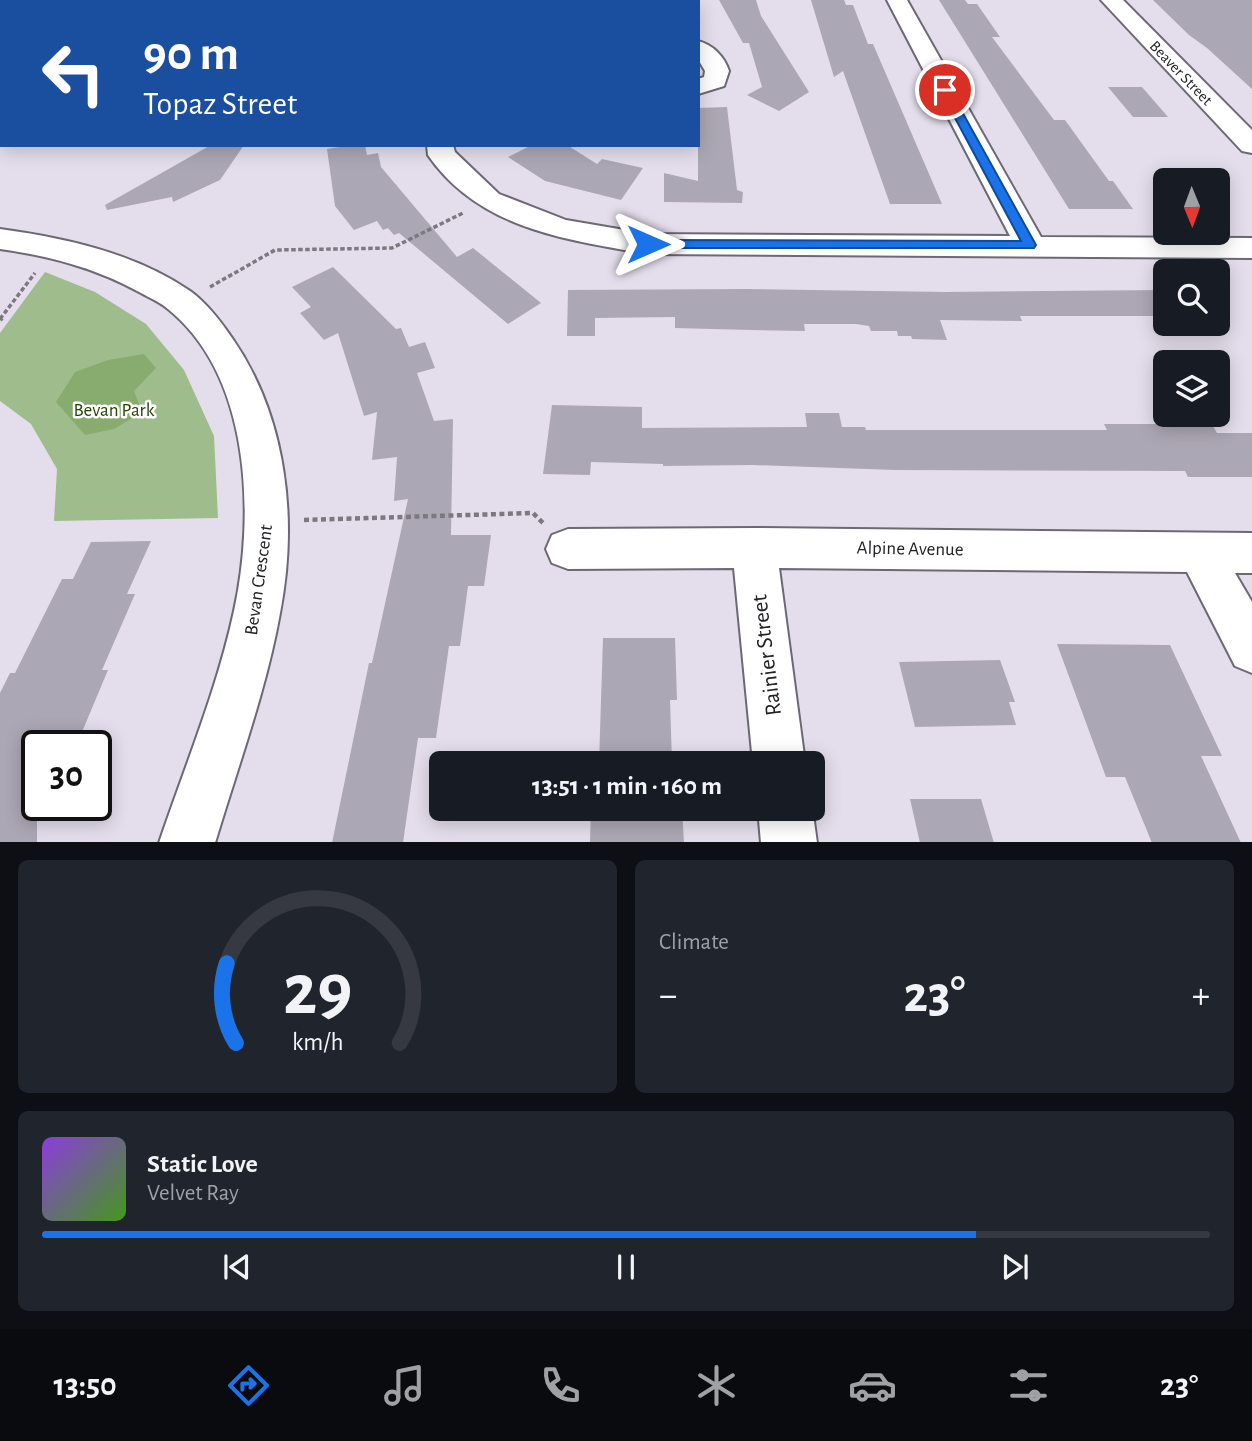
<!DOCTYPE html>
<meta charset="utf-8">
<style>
body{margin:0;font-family:"Alegreya Sans",sans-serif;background:#20242c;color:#f1f3f6;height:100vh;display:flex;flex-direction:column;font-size:26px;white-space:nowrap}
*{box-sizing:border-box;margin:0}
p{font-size:23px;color:#9ea1a6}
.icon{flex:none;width:38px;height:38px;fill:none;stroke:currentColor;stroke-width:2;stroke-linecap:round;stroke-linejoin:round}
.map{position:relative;height:842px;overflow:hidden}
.panel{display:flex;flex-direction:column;gap:18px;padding:18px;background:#0d0f14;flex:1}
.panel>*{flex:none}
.hud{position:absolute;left:0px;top:0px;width:700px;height:147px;box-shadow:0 4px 18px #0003;background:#1a4fa0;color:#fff;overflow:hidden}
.needle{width:46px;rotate:179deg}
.buttons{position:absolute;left:1153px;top:168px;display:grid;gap:14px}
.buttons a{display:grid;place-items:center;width:77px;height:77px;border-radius:10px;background:#171b24;box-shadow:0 4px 18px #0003;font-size:35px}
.speed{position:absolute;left:21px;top:730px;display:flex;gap:14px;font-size:35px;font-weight:700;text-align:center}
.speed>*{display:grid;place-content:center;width:91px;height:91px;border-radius:50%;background:#171b24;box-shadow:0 4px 18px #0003;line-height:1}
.speed .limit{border:4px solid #111;border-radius:10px;background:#fff;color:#111}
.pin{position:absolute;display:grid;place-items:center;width:60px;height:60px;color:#fff;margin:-30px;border:4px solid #fff;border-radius:50%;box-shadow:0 2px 7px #0007}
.me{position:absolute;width:77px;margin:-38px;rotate:90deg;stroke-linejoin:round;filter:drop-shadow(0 0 5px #0008)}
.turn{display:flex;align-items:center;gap:24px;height:147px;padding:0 28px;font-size:32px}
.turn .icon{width:91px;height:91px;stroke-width:2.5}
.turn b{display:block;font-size:49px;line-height:60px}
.big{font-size:52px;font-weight:600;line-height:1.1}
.panel .widget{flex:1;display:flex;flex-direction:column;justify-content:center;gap:10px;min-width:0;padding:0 24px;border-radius:10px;background:#20242c}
.panel .dial{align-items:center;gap:0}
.dial svg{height:182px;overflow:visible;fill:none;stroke:#363941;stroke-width:7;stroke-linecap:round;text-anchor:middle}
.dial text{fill:#f1f3f6;stroke:none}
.song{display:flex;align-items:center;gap:21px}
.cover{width:84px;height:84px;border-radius:10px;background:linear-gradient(135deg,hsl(270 70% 55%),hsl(100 70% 35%))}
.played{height:7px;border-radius:4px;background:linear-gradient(90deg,#1a73e8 80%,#363941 80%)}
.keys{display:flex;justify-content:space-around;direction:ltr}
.heat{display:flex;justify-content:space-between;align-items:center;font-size:38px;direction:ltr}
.panel .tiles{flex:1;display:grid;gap:18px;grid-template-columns:1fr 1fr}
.widget:last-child{grid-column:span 2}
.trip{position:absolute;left:429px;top:751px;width:396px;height:70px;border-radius:10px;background:#171b24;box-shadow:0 4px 18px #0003;font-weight:600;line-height:70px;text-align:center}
.tabs{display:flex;height:112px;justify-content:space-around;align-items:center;background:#090b0e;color:#9ea1a6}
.tabs .icon{width:49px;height:49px}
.tabs .current{color:#1a73e8}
.tabs b{font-size:32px;color:#f1f3f6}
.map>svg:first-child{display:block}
.green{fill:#9fbd8c}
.forest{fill:#88ac70}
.building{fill:#aca7b4}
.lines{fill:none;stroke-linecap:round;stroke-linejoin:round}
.minor-casing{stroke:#6d6974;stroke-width:4}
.path-far1{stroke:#7b7880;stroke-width:3.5;stroke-dasharray:4.5 2.5;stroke-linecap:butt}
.path{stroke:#7b7880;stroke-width:4.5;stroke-dasharray:5 3.5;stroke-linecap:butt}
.minor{fill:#fff;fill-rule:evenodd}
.route{fill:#1a73e8;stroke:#114b97;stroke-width:2}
.labels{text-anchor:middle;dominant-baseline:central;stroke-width:5;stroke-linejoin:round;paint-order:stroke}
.far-street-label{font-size:16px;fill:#222024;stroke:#fff}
.park-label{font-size:19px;fill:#254503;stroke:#fff}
.street-label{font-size:19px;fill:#222024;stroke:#fff}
.near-street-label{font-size:23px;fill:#222024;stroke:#fff}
</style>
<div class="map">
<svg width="1252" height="843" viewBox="0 0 1252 843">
<rect width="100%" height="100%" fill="#e4deec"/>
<path class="green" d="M45,272L95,292L146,324L184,370L214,436L218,518L54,521L57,469L31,424L0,401V333Z"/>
<path class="forest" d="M144,354L156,368L134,391L142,412L114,429L85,435L56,402L75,372L108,360Z"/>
<g class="building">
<path d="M719,0H756L761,16L809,92L779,111L747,95L762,87L749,43H743Z"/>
<path d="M811,0H844L846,5H853L868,44H873L942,204H890L843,71L834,77Z"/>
<path d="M939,0H965L968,4H977L1000,37H992L1054,120H1065L1109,181H1113L1133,209H1069Z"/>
<path d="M1153,0H1252V89L1207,48L1189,35Z"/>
<path d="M1108,87H1142L1168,117H1133Z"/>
<path d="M727,107L737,190L743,192L742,203L664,202V173L698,181V108Z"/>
<path d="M211,145H244L220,180L173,202L172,197L107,210L105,205Z"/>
<path d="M352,145H365L367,155L378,153L381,167L457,257L473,248L541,303L508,324L399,233L394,235L388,228L383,230L377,221L354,230L335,206L327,149Z"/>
<path d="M532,145H567L597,164L602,159L643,168L621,200L545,181L508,157Z"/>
<path d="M333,267L396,329L401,328L409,347L425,342L435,368L417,373L434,421L453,419L451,535H491L484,586H468L460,646H449L436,738H418L403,843H332L369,663H372L408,499L394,501L397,457L372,460L377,412L364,416L338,333L324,340L300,313L311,307L292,287Z"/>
<path d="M746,289L944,292L1166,290V316H1020L1022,321L940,320L947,340L912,339L911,336H898L897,331H871L869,326L856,324H804L805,331L751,330L675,328V317L595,318V336H567L568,290Z"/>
<path d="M552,405L642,407V428L807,427L805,413H839L842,427H865L866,430H1107L1104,424H1212L1217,433H1252V477H1188L1185,471L895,470L753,465L663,466V464L591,462L590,475L543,474Z"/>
<path d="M151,541L127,594H135L102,670H108L82,732H73L67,746H37V843H0V693L10,673H15L62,579H73L91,542Z"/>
<path d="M603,638H675L677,700H670L672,763H599Z"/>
<path d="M1057,644L1170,645L1222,756H1201L1241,843H1152L1125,777H1106Z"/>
<path d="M1000,660L1015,702H1009L1016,725L915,727L899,662Z"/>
<path d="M910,799H981L994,843H920Z"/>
<path d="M591,808H682L684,843H590Z"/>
</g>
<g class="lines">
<g class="minor-casing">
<g id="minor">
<path d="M17,0H38L16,2Z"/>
<path d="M241,0H263L240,2Z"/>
<path d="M493,0H515L492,2Z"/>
<rect x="668" y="0" width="20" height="2"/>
<path d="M887,0H907L1041,237L1252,238V258L648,254C567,240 479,229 428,155L427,145H453L455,152L499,194L566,220L648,234L1010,236Z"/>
<path d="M1101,0H1123L1252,130V153L1242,151Z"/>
<path d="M0,16H2L0,30Z"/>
<path d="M698,41C713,45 724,56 729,71L724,86L698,94V79L704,77L705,71L698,59Z"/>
<rect x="0" y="111" width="2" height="16"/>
<path d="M0,229C65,238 135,253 190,291C207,303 221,322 232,338C287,417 298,520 280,613C266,691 238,766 215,843H159C185,766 217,690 234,611C255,515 251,376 168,309C160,302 150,298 141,293C96,268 50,256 0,249Z"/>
<path d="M754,528L1252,533V573H1235L1252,602V673L1235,666L1187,572L779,568L805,763H753L734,568L568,569L552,563L546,549L552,535L568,529Z"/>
<path d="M812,807L817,843H761L758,808Z"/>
</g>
</g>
<g class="path-far1">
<path d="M210,287L275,250L392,248L463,213"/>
<path d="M0,319L35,273"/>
</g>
<g class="path">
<path d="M0,320L2,318"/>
<path d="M304,520L533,513L543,523"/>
</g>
<use href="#minor" class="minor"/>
</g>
<path class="route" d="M942,87L950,90L1036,245L1034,248H648L641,244L648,240L1021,241L940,90Z"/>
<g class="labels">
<g class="far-street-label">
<text transform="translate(1181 73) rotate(46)">Beaver Street</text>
</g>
<g class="park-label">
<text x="114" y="410">Bevan Park</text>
</g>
<g class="street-label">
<text transform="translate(910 549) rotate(1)">Alpine Avenue</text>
<text transform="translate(259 580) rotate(-82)">Bevan Crescent</text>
</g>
<g class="near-street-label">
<text transform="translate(767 655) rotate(-97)">Rainier Street</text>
</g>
</g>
</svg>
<div class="buttons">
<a><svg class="needle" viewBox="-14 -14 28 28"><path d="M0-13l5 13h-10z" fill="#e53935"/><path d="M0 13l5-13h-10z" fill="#9ea1a6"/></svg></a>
<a><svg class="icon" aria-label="search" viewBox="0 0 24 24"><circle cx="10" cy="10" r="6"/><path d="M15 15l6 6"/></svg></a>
<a><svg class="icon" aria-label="layers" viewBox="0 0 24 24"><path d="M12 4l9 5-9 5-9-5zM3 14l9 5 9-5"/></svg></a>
</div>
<div class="speed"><div class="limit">30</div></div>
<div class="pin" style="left:945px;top:90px;background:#d93025"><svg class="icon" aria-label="arrive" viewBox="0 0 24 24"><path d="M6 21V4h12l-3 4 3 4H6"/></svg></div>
<svg class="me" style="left:648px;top:244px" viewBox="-20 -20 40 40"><path d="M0-17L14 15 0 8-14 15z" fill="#1a73e8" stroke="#fff" stroke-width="4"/></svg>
<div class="trip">13:51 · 1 min · 160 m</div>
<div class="hud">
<div class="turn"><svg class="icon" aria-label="left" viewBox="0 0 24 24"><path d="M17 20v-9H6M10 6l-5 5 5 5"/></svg><div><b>90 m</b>Topaz Street</div></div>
</div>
</div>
<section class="panel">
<div class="tiles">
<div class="widget dial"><svg viewBox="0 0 100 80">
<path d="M14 69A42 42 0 1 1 86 69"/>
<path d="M14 69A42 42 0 0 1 10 34" stroke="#1a73e8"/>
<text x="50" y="56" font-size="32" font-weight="700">29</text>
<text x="50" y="72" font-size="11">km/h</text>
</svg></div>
<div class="widget"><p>Climate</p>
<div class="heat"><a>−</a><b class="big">23°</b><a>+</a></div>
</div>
<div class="widget">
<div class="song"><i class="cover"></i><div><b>Static Love</b><p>Velvet Ray</p></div></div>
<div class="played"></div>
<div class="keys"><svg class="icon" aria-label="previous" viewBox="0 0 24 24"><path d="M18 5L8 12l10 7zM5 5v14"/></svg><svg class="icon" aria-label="pause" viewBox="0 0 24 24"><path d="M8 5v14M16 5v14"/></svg><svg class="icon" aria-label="next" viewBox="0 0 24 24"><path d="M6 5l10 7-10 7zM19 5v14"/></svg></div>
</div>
</div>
</section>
<nav class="tabs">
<b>13:50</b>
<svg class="icon current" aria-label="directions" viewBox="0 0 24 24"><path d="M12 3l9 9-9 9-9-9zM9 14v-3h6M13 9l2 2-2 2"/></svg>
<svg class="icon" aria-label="music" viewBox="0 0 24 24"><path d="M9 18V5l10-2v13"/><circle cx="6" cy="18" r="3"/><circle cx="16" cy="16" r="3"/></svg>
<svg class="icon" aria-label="phone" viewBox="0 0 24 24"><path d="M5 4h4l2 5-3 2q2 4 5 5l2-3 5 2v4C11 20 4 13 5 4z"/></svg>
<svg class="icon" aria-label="climate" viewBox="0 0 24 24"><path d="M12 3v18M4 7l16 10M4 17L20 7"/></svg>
<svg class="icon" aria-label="car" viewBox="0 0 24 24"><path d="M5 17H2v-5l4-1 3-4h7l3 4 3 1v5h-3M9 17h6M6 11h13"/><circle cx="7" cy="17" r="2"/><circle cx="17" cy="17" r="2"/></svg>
<svg class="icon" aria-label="filters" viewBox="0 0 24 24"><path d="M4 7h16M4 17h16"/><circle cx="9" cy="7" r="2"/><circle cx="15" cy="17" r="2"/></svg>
<b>23°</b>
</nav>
